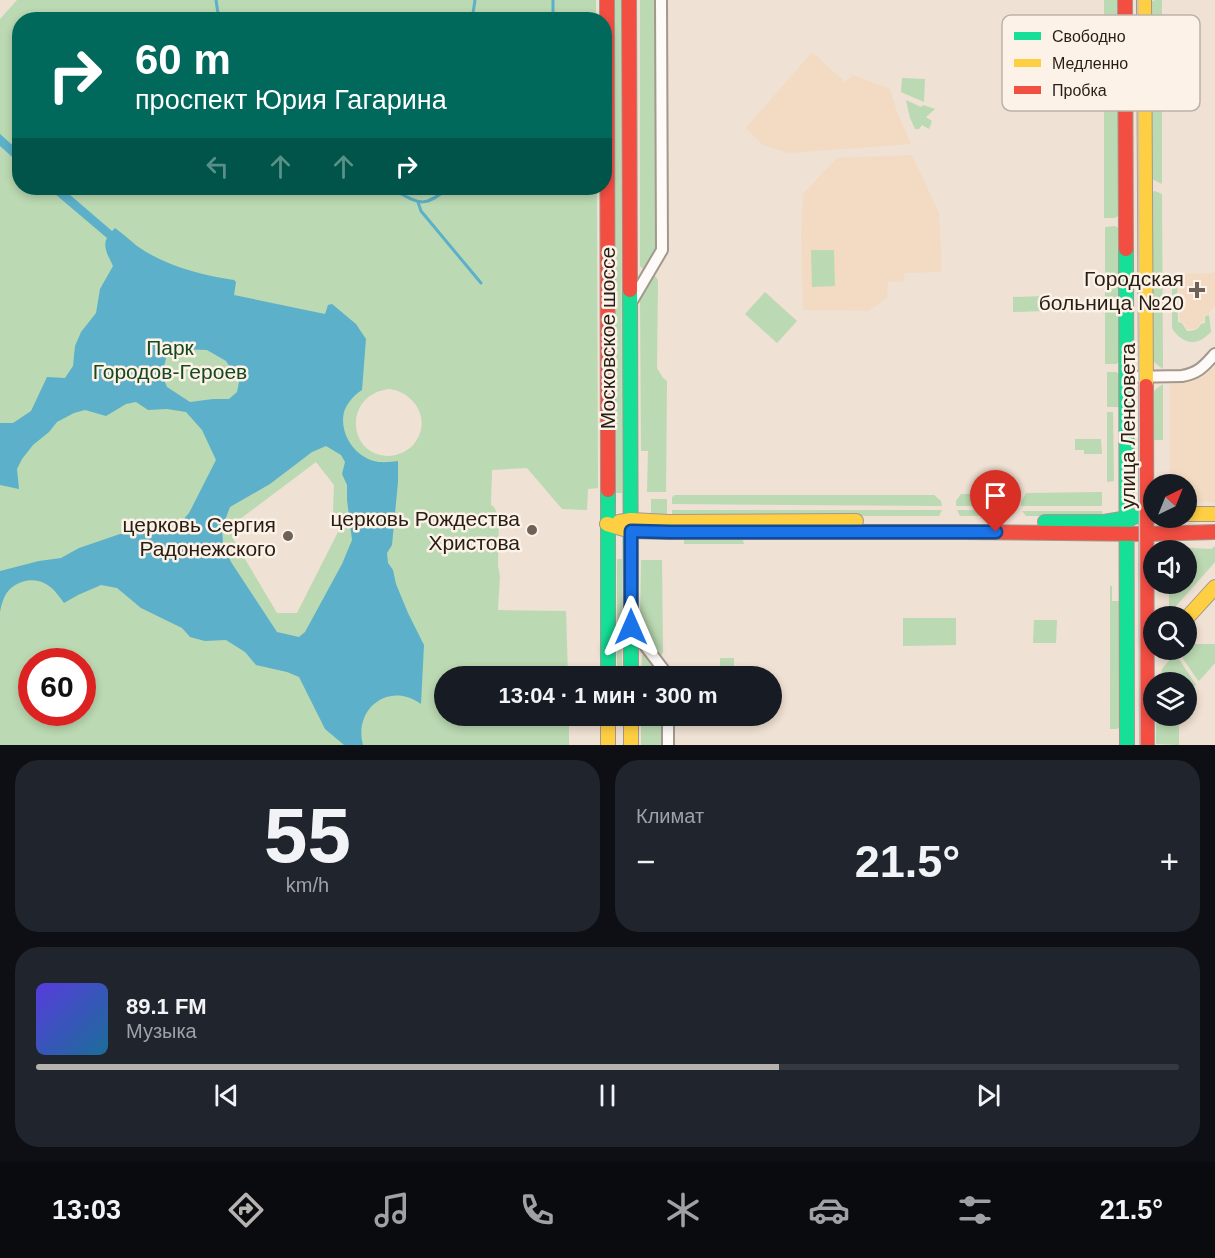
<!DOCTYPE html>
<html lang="ru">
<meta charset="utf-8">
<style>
body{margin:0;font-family:Arial,sans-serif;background:#20242c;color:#f1f3f6;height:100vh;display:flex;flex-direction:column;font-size:22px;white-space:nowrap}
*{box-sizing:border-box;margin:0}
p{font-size:20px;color:#9ea1a6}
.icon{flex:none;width:33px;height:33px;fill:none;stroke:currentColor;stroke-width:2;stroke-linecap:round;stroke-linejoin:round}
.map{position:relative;height:745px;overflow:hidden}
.details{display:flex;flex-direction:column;gap:15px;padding:15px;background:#0d0f14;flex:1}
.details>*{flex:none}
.top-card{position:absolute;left:12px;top:12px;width:600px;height:183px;border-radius:24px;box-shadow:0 3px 9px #0003;background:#00695c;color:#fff;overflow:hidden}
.needle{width:39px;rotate:43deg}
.tools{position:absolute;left:1143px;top:474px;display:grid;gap:12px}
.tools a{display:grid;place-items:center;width:54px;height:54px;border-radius:50%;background:#171b24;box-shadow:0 3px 9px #0003;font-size:30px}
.speed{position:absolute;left:18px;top:648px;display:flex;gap:12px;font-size:30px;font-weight:700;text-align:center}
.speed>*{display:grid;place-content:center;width:78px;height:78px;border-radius:50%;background:#171b24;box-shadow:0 3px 9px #0003;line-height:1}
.speed .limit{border:9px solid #d22;background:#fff;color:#111}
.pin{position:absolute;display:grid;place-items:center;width:51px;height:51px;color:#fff;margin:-62px -26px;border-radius:50% 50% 50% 0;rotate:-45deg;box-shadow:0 0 6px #0007}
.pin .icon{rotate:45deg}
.me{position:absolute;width:66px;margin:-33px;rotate:0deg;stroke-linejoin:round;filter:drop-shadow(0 0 4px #0008)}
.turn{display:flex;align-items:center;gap:21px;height:126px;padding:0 24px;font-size:27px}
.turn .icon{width:78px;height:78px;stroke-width:2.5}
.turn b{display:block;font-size:42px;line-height:51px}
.lanes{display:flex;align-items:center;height:57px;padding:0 24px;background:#0003;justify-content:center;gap:30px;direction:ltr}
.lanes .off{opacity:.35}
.big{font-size:45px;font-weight:700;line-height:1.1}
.details .card{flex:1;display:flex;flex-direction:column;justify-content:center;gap:9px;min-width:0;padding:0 21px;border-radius:24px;background:#20242c}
.details .dial{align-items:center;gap:0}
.dial b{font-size:78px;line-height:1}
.song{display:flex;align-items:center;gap:18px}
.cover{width:72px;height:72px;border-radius:9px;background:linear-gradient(135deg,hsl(250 70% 55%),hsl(200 70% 35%))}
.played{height:6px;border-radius:3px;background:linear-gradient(90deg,#b6b2af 65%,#363941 65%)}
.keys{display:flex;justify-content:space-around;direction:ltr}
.heat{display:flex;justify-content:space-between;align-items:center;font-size:33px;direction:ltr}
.details .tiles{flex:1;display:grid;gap:15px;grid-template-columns:1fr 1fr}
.card:last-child{grid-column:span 2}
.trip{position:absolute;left:434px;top:666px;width:348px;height:60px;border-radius:30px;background:#171b24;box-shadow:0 3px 9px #0003;font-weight:700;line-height:60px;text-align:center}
.tabs{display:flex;height:96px;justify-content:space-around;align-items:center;background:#090b0e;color:#9ea1a6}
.tabs .icon{width:42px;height:42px}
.tabs .active{color:#b6b2af}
.tabs b{font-size:27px;color:#f1f3f6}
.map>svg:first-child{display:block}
.built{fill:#f2dbc2}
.green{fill:#bbd9b2;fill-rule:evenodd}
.water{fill:#5db0c9;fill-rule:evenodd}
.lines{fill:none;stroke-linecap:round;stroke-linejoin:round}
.stream{stroke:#5db0c9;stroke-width:3}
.street-casing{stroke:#a3988d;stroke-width:14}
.fast-casing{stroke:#a3988d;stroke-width:16}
.slow-casing{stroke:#a3988d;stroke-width:16}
.jam-casing{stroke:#a3988d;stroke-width:16}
.street{stroke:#fdfaf8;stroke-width:10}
.fast{stroke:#16e098;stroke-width:14}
.slow{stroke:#ffcf43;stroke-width:14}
.jam{stroke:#f24e42;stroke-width:14}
.tram{stroke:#c5c2bf;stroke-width:1.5}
.route-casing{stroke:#114b97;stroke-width:15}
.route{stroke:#1a73e8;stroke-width:10}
.poi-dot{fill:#6e6258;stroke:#fcf2e7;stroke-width:2}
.labels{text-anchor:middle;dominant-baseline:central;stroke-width:5;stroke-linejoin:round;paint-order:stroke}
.poi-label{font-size:21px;fill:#281e15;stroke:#fcf2e7;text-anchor:end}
.street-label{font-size:21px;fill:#281e15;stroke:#fcf2e7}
.park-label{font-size:21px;fill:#16491f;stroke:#fcf2e7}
.key{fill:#fcf2e7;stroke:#bcb2a8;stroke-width:1.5}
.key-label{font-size:16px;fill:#281e15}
</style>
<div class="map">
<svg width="1215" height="745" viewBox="0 0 1215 745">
<rect width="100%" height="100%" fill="#efe1d3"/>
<g class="built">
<path d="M812,52L845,82L853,75L890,89L897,112L911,144L790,153L763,145L746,128Z"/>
<path d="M912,155L939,213L942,269L940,272L905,273L903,281L888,282L887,298L868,311L803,310L801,233L803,194L837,158Z"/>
<path d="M1215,271V306L1209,312V314L1204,315V322H1200L1198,327L1195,329H1187L1183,322H1180L1178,274L1213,273Z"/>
<path d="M1215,362V502L1187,501L1186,484H1170V382H1183L1198,377L1204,373Z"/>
</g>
<g class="green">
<path d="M17,0H596V20H20V188H597L598,488L588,489L587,510L562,509L527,468L492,470L491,505L494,507L499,517L498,566L500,576L498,610L566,611L568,676H444V716H569V745H0V19ZM390,389C416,393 432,421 414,444C408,451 399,455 390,456C346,457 343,393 390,389ZM316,462L334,485L333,513H336L338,532L297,613H277L232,537V529L240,519ZM32,662H82V712H32Z"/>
<path d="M615,0H621L622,493H616Z"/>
<path d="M640,0H657L658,244L648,264L643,269L640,266Z"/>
<path d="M1104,0H1117L1118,52L1116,54L1104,55Z"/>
<path d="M1156,0H1162V33L1152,28V1Z"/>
<path d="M1154,39L1162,42V184L1152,179V41Z"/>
<path d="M1115,62L1118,64V216L1115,218H1104V63Z"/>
<path d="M902,78L925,79L924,102L901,92Z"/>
<path d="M906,100L921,107L923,105L935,109L926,117L932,121L929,129L922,125L919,129H915L910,118Z"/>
<path d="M1155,191L1162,194L1163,369L1155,363L1153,358L1152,192Z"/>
<path d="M1115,226L1118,228L1119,362L1116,364H1105V227Z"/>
<path d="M811,250H834L835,286L812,287Z"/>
<path d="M1172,274H1177L1178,322L1182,323L1187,331C1194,331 1198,330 1201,324L1205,323V316L1209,315L1211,332C1207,335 1203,340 1198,341C1188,345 1177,337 1172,328Z"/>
<path d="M655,276L658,280L657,368L663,378L667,381L666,492H647L648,451H641L640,300L641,295L651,277Z"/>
<path d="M765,292L797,321L777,343L745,314Z"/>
<path d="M1044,296V311L1013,312V297Z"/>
<path d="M1107,372H1116L1119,374V407H1107Z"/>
<path d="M1163,384V440H1152V396L1155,390Z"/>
<path d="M1107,412H1113L1114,481L1107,482Z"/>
<path d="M1075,439H1101L1102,454H1084V450H1075Z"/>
<path d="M1102,492V506H1021V502L1026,493Z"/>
<path d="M1008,493L1012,502V506H956V501L961,494Z"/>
<path d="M675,495H934L941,501L942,506L672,504V497Z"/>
<rect x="651" y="499" width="16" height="16"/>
<path d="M672,510H942L939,516H672Z"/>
<path d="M957,510L1012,511L1008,516H960Z"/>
<path d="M1022,511H1102L1103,516H1026Z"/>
<path d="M684,537H742L744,544H684Z"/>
<path d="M1169,547L1212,549L1213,547H1215V562L1169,614V584H1186V550H1169Z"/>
<rect x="617" y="559" width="5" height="117"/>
<path d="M641,560H662L663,652L660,658L656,655L643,633L640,625Z"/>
<path d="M1110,586H1112V601H1119L1120,727L1117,729H1110Z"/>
<path d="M903,618H956V645L903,646Z"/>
<path d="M1034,620H1057L1056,643H1033Z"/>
<path d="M1187,644H1215V663L1199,681L1197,679L1177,650H1186Z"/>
<path d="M1175,653L1196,685L1187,694L1186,682H1160L1162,669Z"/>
<path d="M644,654L649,659L659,676H641L642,655Z"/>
<rect x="720" y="658" width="14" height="18"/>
<path d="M641,716H663V745H641V721L642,720L641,719Z"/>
<path d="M1179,717V745L1156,744V718Z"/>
</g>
<g class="water">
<path d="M0,134L19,151V163L0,146Z"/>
<path d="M48,188H62L112,231L115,228C123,234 130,240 137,246C165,266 201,275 234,280L236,282L234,295L325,314L328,305L332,304L356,324L366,339L362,390C354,395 347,403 344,412C339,433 354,456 374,461C381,463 390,462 398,461V482L392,545L387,553L388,563L393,570L396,584L408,613L424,645L421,704C390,681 353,708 363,745H344L325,729L299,677L287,672L256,665L245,652L226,640L205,641L190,637L182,628L141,608L117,588L101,585L78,595L64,603C58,595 53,587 44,583C30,576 10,583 4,598C2,602 1,607 0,612V571L39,561L61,558L79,548L120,534L151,533L176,528L189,513L216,460L202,430L186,412L167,409L148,410L136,402L126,404L106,416L85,410L74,413L57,422L49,432L33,445L22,459L17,469L19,489L0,485V423H13L31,411L47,377L65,378L73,366L75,346L81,332L96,313L100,289L113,266C109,257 102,247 107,238ZM179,349L207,350L226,361L239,382L237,392L229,399H213L190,402L167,387L162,375L166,358ZM326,446L341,455L345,462L342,474L347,485V500L352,540L342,564L305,632L299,637L277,632L231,562L223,543L222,528L230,507L270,484L312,452Z"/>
</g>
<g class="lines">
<g class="stream">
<path d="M216,0L219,20"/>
<path d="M472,20L475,0"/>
<path d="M553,20V0"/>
<path d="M396,191C421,205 425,207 448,188"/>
<path d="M418,202L421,211L481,283"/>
</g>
<g class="street-casing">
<g id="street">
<path d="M632,301L662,250L661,0"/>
<path d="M1127,377L1182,376C1199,373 1204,366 1215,354"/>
<path d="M631,627L666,673V676"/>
<path d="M668,745V716"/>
</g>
</g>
<g class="fast-casing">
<g id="fast">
<path d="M1126,249L1127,745"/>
<path d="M630,290L631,676"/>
<path d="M608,490V676"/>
<path d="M1045,522H1104L1134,517"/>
</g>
</g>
<g class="slow-casing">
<g id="slow">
<path d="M1144,0L1146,386"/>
<path d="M1186,514H1215"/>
<path d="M619,522L631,520L669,522L856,521"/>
<path d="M607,524L631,531L670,532H965"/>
<path d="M1186,619L1215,587"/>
<path d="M608,716V745"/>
<path d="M631,716V745"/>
</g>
</g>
<g class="jam-casing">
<g id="jam">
<path d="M607,0L608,490"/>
<path d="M629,0L630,290"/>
<path d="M1125,0L1126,249"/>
<path d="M1146,386L1147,745"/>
<path d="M965,532L1146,534L1215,532"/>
</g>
</g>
<use href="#street" class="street"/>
<use href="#fast" class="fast"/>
<use href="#slow" class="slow"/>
<use href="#jam" class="jam"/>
<path class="tram" d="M1138,0L1140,745"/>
</g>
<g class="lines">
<g class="route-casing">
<path id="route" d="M631,627V531L670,532H996"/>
</g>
<use href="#route" class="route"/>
</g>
<g class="poi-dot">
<path d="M1194 281h6v6h6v6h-6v6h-6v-6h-6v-6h6z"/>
<circle cx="532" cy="530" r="6"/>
<circle cx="288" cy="536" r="6"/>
</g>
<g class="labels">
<g class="poi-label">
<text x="1184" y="278">Городская<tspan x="1184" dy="24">больница №20</tspan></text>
<text x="520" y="518">церковь Рождества<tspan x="520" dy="24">Христова</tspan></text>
<text x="276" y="524">церковь Сергия<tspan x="276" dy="24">Радонежского</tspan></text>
</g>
<g class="street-label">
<text transform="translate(607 338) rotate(-90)">Московское шоссе</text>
<text transform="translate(1127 426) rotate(-90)">улица Ленсовета</text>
</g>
<g class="park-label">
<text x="170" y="347">Парк<tspan x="170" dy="24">Городов-Героев</tspan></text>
</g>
</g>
<rect x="1002" y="15" width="198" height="96" rx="9" class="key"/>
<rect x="1014" y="32" width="27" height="8" fill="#16e098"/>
<rect x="1014" y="59" width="27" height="8" fill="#ffcf43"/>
<rect x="1014" y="86" width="27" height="8" fill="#f24e42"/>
<g class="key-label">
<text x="1052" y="42">Свободно</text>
<text x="1052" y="69">Медленно</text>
<text x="1052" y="96">Пробка</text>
</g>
</svg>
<div class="tools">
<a><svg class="needle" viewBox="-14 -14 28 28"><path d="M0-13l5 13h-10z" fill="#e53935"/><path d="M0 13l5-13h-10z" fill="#9ea1a6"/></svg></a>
<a><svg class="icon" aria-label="sound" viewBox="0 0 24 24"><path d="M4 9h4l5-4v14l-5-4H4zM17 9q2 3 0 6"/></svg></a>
<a><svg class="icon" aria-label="search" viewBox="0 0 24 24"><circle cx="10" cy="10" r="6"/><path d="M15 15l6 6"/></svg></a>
<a><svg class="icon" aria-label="layers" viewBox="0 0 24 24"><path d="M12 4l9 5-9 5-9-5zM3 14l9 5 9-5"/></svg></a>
</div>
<div class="speed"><div class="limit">60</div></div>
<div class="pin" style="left:996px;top:532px;background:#d93025"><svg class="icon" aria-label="arrive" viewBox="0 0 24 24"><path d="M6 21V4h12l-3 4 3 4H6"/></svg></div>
<svg class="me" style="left:631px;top:627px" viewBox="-20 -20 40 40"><path d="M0-17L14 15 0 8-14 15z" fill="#1a73e8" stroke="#fff" stroke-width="4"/></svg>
<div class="trip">13:04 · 1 мин · 300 m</div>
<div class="top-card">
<div class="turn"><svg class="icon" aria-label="right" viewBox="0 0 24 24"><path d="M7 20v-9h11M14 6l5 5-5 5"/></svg><div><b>60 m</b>проспект Юрия Гагарина</div></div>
<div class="lanes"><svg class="icon off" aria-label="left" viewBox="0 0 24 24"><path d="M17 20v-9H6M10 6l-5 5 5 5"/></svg><svg class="icon off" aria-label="ahead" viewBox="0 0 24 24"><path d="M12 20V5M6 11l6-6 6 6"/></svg><svg class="icon off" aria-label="ahead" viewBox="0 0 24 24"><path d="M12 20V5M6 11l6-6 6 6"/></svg><svg class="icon" aria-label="right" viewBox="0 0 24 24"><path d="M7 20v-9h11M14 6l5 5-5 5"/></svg></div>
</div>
</div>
<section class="details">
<div class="tiles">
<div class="card dial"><b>55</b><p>km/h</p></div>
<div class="card"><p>Климат</p>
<div class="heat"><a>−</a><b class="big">21.5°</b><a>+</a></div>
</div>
<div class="card">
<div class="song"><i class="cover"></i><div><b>89.1 FM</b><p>Музыка</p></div></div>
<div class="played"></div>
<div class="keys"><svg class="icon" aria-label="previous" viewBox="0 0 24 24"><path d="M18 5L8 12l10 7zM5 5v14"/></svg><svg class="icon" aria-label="pause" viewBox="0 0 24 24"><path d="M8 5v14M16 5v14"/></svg><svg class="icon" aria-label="next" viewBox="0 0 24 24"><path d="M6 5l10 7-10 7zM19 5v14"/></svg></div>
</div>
</div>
</section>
<nav class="tabs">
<b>13:03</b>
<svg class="icon active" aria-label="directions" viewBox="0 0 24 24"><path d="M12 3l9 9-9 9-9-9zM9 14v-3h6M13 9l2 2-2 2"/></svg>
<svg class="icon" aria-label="music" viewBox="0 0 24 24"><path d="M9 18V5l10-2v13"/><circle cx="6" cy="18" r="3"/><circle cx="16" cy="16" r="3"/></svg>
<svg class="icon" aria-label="phone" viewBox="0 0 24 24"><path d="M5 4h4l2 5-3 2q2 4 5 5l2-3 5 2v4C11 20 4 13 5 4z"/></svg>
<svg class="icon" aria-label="climate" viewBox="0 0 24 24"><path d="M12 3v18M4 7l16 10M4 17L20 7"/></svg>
<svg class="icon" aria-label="car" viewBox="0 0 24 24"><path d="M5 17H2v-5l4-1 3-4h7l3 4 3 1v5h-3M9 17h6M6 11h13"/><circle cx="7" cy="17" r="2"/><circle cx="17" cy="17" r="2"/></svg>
<svg class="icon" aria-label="filters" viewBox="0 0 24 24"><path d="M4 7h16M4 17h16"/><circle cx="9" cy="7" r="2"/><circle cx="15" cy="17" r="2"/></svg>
<b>21.5°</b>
</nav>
